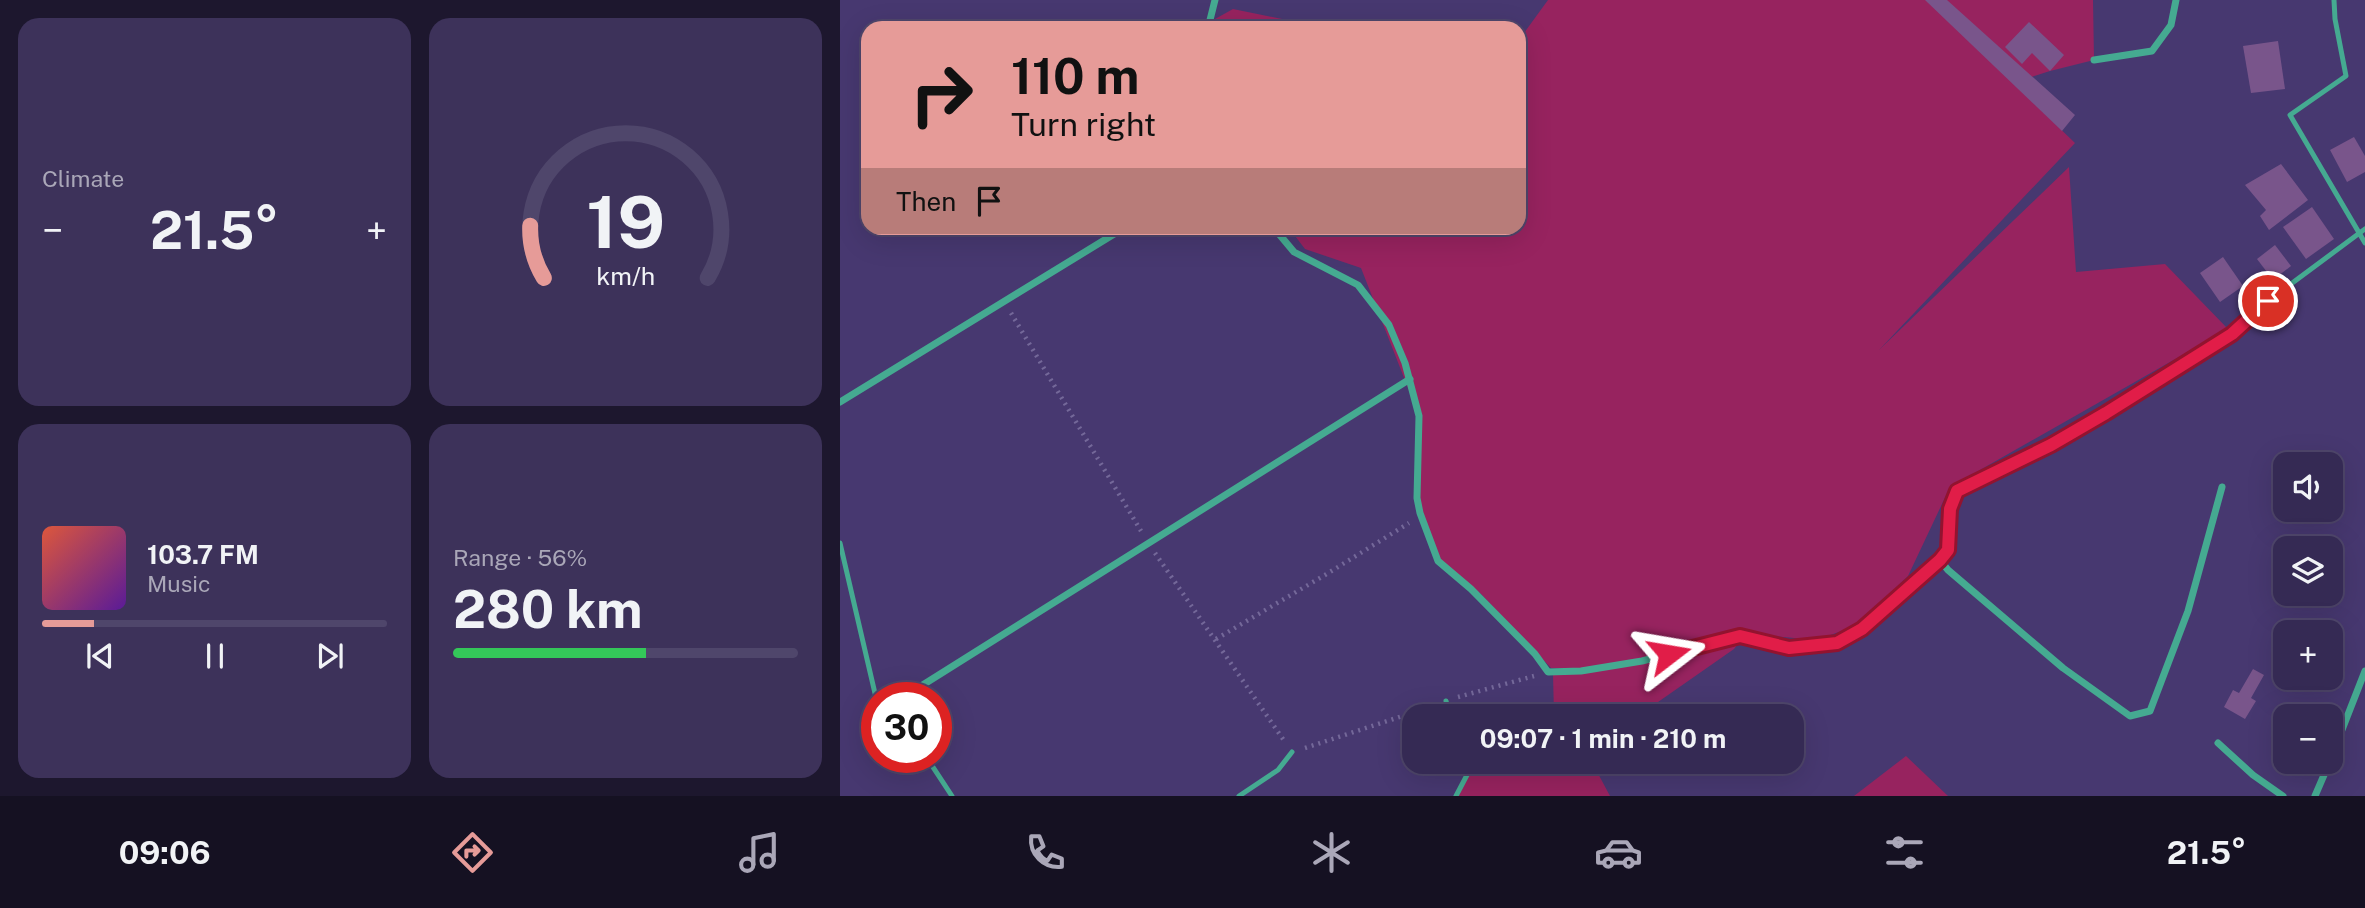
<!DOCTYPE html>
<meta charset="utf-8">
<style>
body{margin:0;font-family:"Public Sans",sans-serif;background:#3d325a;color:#f1f3f6;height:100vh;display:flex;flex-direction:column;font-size:26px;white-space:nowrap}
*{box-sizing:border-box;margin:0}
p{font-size:23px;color:#aaa7b8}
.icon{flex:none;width:38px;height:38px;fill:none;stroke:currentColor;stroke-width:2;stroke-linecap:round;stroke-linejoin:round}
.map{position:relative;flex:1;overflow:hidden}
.panel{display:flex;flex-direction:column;gap:18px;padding:18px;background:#1d172e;width:840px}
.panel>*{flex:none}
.guide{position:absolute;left:21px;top:21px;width:665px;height:214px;border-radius:21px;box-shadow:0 7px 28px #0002,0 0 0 2px #4f466b;background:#e69b98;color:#111;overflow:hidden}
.tools{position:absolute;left:1433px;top:452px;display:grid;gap:14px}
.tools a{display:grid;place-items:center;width:70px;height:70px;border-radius:14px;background:#352a54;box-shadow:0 7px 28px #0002,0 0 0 2px #4f466b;font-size:35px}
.speed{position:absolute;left:21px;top:682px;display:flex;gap:14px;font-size:35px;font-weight:700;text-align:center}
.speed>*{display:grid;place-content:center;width:91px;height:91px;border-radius:50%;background:#352a54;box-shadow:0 7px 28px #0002,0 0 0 2px #4f466b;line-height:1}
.speed .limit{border:10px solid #d22;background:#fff;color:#111}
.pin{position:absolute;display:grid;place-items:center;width:60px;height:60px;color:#fff;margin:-30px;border:4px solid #fff;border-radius:50%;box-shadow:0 2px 7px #0007}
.me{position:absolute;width:77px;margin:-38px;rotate:76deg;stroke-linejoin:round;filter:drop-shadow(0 0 5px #0008)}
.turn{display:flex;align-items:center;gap:24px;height:147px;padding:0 35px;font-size:32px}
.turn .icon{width:91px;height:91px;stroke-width:2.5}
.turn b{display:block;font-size:49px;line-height:60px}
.then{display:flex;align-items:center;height:66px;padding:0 35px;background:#0003;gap:14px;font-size:26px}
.big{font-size:52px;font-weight:700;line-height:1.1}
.panel .tile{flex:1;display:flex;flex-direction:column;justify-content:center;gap:10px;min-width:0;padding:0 24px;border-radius:21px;background:#3d325a}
.panel .dial{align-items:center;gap:0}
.dial svg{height:182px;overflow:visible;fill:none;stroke:#4f466b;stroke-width:7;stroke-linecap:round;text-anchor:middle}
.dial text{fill:#f1f3f6;stroke:none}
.song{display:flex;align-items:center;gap:21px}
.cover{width:84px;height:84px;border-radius:10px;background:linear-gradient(135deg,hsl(10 70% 55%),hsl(270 70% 35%))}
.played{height:7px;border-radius:4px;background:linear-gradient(90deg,#e69b98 15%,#4f466b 15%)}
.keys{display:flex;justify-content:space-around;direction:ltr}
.heat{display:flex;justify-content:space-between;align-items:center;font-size:38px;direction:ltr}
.charge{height:10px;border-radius:5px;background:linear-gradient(90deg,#34c759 56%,#4f466b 0)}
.panel .tiles{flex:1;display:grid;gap:18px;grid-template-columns:repeat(2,1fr)}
.trip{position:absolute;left:562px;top:704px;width:402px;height:70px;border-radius:21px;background:#352a54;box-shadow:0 7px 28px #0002,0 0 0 2px #4f466b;font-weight:700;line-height:70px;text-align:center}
.menu{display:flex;height:112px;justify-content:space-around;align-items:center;background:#151122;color:#aaa7b8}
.menu .icon{width:49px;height:49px}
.menu .active{color:#e69b98}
.menu b{font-size:32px;color:#f1f3f6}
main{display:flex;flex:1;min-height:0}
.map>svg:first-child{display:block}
.green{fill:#97235f}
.building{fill:#79558b}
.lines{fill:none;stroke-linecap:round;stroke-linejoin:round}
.path{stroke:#746899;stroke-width:4.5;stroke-dasharray:2 5;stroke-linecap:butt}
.service{stroke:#45aa91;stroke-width:5}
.minor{stroke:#45aa91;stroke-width:7}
.route-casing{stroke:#92132f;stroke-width:18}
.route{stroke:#e11d48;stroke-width:12}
</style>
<main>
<section class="panel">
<div class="tiles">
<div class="tile"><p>Climate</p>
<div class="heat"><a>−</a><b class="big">21.5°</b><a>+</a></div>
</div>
<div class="tile dial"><svg viewBox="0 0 100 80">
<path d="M14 69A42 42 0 1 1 86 69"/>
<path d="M14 69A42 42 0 0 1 8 46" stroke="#e69b98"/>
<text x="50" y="56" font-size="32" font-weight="700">19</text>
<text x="50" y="72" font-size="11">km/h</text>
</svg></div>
<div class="tile">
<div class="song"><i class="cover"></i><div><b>103.7 FM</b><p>Music</p></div></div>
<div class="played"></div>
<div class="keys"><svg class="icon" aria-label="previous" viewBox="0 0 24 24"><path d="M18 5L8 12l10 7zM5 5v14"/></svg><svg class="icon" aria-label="pause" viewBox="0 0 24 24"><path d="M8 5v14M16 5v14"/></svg><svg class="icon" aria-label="next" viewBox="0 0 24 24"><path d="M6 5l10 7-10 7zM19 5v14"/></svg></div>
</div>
<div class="tile"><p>Range · 56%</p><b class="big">280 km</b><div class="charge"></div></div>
</div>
</section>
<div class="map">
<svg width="1525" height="796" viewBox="0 0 1525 796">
<rect width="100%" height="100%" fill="#473870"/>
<g class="green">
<path d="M708,0H1253L1254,60L1210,71L1173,83L1235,143L1039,350L1229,167L1236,272L1325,264L1388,329L1110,487L1068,576L1016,626L976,640L899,633L844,642L902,639L894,649L798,716H714L713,674L742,669L711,668L641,594L602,564L577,498L579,416L521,268L465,249L449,228H679V40Z"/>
<path d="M393,9L486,28H374L375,19Z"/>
<path d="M1066,756L1108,796H1014Z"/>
<path d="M636,761H757L754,766L770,796H615L627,773Z"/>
</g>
<g class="building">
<path d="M1085,0H1107L1235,115L1222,131Z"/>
<path d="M1189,22L1224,55L1210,71L1192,53L1182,64L1165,47Z"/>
<path d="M1438,41L1445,89L1411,93L1403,46Z"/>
<path d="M1514,137L1525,156V172L1507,182L1490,150Z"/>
<path d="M1441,164L1468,200L1429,230L1420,216L1426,210L1405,185Z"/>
<path d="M1472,207L1494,239L1466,259L1443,227Z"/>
<path d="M1435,245L1451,266L1433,280L1417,259Z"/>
<path d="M1383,257L1403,286L1380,302L1360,273Z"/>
<path d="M1413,669L1424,675L1411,698L1416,701L1405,719L1384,707L1393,690L1399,693Z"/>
</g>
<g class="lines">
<g class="path">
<path d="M171,313L301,531"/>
<path d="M315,553L445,742"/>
<path d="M376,639L485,575L569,523"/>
<path d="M618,697L694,676"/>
<path d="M465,748L593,706"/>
</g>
<g class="service">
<path d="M1494,0L1495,19L1506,76L1450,115L1525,243"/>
<path d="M0,543L37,702"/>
<path d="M1100,560L1108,550L1110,509L1117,491L1211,445L1392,334L1428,301L1525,229"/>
<path d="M606,701L610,716"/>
<path d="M87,758L112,796"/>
<path d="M399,796L438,770L452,752"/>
<path d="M616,796L627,775L623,761"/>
</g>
<g class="minor">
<path d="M368,28L375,0"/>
<path d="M1254,60L1312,51L1331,25L1336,0"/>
<path d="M434,228L454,252L518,285L549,325L565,363L579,416L577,498L580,513L598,561L631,589L695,654L708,672L741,671L802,661L900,636L949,648L997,643L1022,629L1100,560L1108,570L1223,668L1290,716L1310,711L1348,611L1382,487"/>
<path d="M0,402L284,228"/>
<path d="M62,698L570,379"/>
<path d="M1378,743L1413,775L1443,796"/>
<path d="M1491,758L1525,671"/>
<path d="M1475,796L1490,761"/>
</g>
</g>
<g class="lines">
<g class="route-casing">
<path id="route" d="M829,654L900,636L949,648L997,643L1022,629L1100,560L1108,550L1110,509L1117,491L1211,445L1266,413L1392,334L1428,301"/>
</g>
<use href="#route" class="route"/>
</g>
</svg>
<div class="tools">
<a><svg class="icon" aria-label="sound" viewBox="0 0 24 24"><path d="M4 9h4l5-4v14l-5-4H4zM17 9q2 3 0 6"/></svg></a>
<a><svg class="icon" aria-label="layers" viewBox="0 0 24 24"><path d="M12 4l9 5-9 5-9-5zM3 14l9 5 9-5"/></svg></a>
<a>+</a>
<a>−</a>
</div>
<div class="speed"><div class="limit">30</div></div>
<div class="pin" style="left:1428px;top:301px;background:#d93025"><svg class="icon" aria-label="arrive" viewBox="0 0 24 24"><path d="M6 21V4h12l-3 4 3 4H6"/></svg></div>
<svg class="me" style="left:829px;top:654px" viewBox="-20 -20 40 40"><path d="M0-17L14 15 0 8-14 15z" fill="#e11d48" stroke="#fff" stroke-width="4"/></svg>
<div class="trip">09:07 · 1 min · 210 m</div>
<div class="guide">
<div class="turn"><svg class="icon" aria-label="right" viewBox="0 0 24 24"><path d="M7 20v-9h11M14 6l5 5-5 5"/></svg><div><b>110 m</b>Turn right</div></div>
<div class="then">Then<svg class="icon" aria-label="arrive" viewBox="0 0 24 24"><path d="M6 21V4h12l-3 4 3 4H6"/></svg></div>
</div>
</div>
</main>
<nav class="menu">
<b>09:06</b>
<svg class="icon active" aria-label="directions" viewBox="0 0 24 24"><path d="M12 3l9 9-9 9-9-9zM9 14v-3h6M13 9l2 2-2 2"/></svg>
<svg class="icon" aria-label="music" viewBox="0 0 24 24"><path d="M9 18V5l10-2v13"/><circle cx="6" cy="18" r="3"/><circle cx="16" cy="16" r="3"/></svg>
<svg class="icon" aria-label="phone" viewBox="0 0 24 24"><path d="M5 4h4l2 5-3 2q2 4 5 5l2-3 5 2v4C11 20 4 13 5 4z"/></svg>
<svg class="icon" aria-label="climate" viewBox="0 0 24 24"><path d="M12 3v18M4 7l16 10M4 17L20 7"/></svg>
<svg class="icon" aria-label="car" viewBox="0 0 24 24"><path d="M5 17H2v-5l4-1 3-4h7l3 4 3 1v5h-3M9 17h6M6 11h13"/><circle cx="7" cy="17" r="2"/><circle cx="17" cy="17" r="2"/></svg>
<svg class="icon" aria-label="filters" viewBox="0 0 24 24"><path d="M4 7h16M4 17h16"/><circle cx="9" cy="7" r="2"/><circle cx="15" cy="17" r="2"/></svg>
<b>21.5°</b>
</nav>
